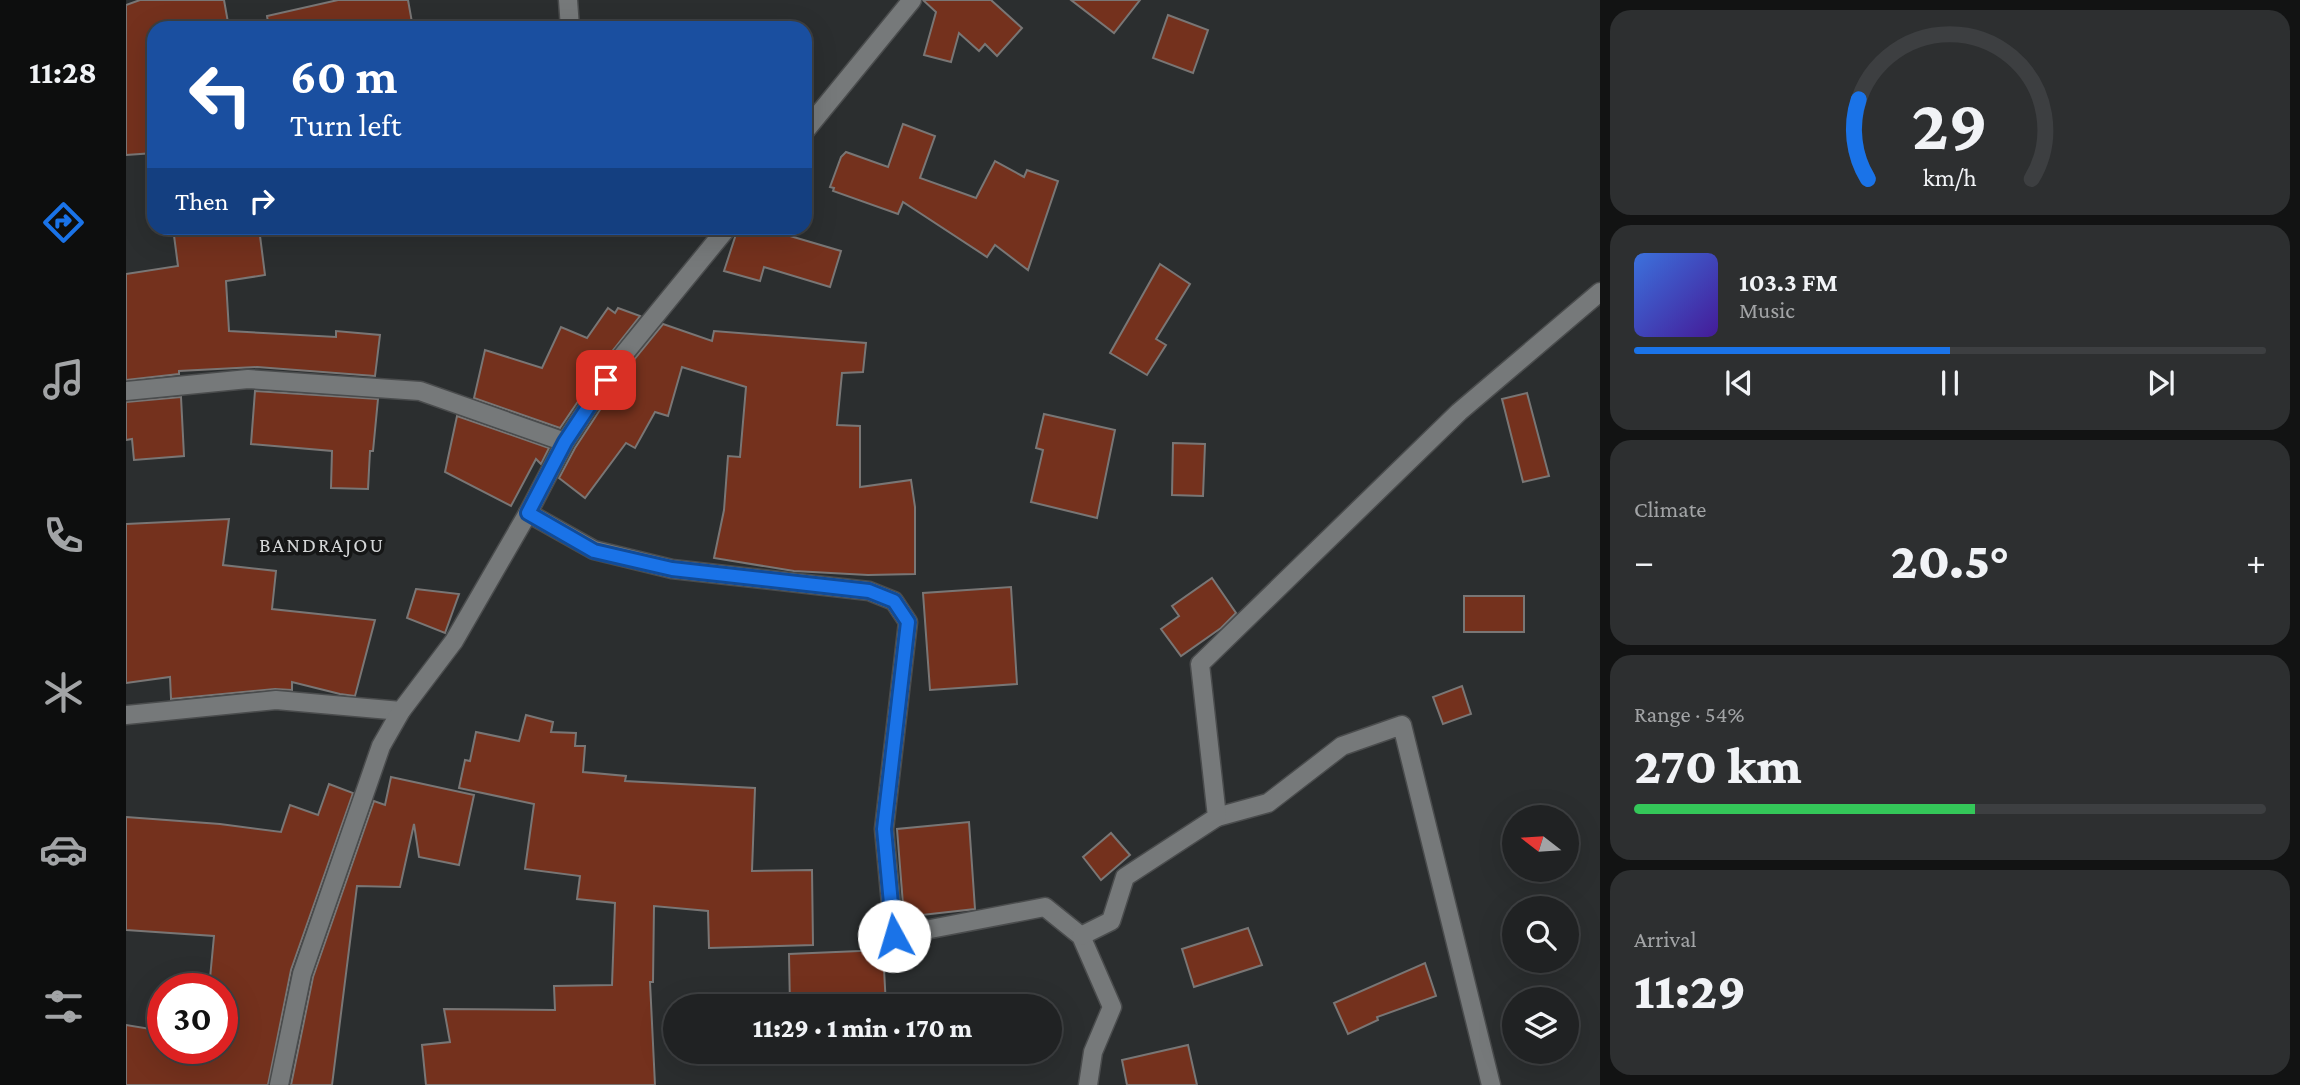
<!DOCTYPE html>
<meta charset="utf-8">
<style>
body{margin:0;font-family:"Crimson Pro",serif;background:#2d2f30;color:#f1f3f6;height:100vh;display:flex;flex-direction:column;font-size:26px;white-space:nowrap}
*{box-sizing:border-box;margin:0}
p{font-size:23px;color:#a2a4a6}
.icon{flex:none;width:38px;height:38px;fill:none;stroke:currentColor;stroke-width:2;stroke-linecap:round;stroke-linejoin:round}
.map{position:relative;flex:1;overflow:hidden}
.drawer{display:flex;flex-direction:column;gap:10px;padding:10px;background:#121313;width:700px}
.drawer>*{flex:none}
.hud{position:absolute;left:21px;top:21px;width:665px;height:214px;border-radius:21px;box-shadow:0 7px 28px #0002,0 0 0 2px #3d3f41;background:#1a4fa0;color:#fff;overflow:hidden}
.needle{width:46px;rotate:287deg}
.fabs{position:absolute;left:1376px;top:805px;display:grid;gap:14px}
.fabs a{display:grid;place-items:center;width:77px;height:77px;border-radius:50%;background:#202223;box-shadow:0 7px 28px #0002,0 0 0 2px #3d3f41;font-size:35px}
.speed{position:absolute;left:21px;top:973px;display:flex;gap:14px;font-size:35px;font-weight:700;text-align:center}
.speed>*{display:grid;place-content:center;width:91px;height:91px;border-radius:50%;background:#202223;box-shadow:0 7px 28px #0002,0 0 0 2px #3d3f41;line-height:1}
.speed .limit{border:10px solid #d22;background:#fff;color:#111}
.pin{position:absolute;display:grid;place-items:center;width:60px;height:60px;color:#fff;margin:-30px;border-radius:14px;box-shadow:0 4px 10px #0006}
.me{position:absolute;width:77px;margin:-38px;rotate:354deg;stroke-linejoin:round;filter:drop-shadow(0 0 5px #0008)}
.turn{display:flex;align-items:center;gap:24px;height:147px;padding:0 28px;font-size:32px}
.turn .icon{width:91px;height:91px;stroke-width:2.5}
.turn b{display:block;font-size:49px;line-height:60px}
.then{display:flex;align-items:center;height:66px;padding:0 28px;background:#0003;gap:14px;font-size:26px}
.big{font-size:52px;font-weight:800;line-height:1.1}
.drawer .card{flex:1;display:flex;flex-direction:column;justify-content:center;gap:10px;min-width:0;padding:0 24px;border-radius:21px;background:#2d2f30}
.drawer .dial{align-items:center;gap:0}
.dial svg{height:182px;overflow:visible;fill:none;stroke:#3d3f41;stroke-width:7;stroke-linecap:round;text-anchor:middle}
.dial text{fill:#f1f3f6;stroke:none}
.song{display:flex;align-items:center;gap:21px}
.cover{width:84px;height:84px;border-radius:10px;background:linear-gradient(135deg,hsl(220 70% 55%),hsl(260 70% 35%))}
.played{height:7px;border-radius:4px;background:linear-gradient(90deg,#1a73e8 50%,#3d3f41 50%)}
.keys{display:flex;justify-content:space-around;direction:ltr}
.heat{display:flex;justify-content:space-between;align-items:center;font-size:38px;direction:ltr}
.charge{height:10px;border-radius:5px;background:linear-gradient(90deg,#34c759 54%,#3d3f41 0)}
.trip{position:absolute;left:537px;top:994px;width:399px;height:70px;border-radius:35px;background:#202223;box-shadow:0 7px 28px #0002,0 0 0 2px #3d3f41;font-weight:800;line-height:70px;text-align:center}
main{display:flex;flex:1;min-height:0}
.tabs{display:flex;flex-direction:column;width:126px;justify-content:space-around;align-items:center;background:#0d0e0e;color:#a2a4a6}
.tabs .icon{width:49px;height:49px}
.tabs .current{color:#1a73e8}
.tabs b{font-size:32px;color:#f1f3f6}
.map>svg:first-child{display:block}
.building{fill:#74311d;stroke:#797675;stroke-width:2}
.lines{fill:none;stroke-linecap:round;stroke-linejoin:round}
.minor-casing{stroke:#4a4c4d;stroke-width:21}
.minor{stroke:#76797a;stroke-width:18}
.route-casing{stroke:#114b97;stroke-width:18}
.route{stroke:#1a73e8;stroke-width:12}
.labels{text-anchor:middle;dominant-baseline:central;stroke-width:7;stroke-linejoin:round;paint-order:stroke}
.quarter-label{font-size:21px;letter-spacing:2px;fill:#d4d6d7;stroke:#151616}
</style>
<main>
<nav class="tabs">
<b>11:28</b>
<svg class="icon current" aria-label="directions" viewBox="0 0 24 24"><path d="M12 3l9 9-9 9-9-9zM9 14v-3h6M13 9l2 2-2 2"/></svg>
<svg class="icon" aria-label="music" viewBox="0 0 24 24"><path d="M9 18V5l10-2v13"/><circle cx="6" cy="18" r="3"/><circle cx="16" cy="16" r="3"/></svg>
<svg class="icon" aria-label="phone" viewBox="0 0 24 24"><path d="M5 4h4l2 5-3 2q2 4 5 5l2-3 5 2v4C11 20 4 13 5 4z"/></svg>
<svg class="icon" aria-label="climate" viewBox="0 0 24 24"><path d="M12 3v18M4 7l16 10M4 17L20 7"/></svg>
<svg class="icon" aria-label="car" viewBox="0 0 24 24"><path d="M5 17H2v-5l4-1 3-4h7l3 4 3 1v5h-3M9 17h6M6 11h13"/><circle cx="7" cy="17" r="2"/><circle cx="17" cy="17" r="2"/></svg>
<svg class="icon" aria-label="filters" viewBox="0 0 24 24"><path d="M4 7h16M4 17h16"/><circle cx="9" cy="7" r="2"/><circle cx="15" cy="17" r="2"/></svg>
</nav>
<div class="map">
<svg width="1474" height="1085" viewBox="0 0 1474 1085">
<rect width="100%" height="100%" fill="#2b2e2f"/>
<g class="building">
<path d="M14,0H98L103,28H28V153L0,155V5Z"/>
<path d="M212,0H282L287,28H143L141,16Z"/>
<path d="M797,0H865L896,28L871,56L859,44L853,51L833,33L825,62L798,55L810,12Z"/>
<path d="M945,0H1014L988,33Z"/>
<path d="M1042,15L1082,30L1067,73L1027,58Z"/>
<path d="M777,124L809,136L794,178L850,198L869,161L898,177L901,170L932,181L902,270L869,245L861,257L777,202L772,214L707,191L708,188L704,187L715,157L720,152L762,167Z"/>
<path d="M47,228H133L139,275L100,281L103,331L210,337V331L254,335L249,376L131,367L53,371V374L0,380V274L52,266Z"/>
<path d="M612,228H637L715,251L704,287L638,267L634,281L598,271Z"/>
<path d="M1034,264L1064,284L1030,339L1040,345L1021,375L984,353Z"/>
<path d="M482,308L489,313L492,308L514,316L484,354L434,428L348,398L359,350L416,368L435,327L461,338Z"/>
<path d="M537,324L586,341L588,331L740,343L737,372L716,373L711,425L734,426V487L785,480L789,507V574L742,575L668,571L588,558L598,510L602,456L614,457L620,387L556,367L542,416L529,412L509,448L500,443L459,498L433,478L449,448L502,367Z"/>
<path d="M129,391L252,399L247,451H244L242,489L205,488L206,451L125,444Z"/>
<path d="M1401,393L1423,476L1397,482L1376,399Z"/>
<path d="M55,397L58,456L8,460L6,439L0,440V402Z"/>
<path d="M918,414L989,430L971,518L905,502L917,450L910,448Z"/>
<path d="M331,416L423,448L415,464L410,459L385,506L319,472Z"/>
<path d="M1047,443L1079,444L1077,496L1046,495Z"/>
<path d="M103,519L97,565L150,571L146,609L249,620L229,696L214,694L166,682V690L149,689L45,699L44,677L0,683V524Z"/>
<path d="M1086,578L1110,613L1095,628L1055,656L1035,629L1053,616L1046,606Z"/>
<path d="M885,587L891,684L804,690L797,593Z"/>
<path d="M290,589L333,594L319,633L281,618Z"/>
<rect x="1338" y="596" width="60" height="36"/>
<path d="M1336,686L1345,714L1317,724L1307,697Z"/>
<path d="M400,715L427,722L425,732L450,733L449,746H459L457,772L500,776L499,781L629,788L626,871L686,870L687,945L583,948L582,911L528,906L527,982H524L529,1085H300L296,1045L324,1042L318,1009L429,1010L428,986L486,985L489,903L451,899L454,876L399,869L408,804L333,788L339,760L344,761L350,732L393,741Z"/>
<path d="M265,777L348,795L333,865L293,857L288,824L274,887L231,886L206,1085H165L187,977L248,801L259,805Z"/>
<path d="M203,784L227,793L165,970L142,1085H0V1025L37,1031V1048H96V989H83L88,936L0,930V817L94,824L155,832L164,805L192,815Z"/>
<path d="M843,822L849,909L778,917L771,829Z"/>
<path d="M985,833L1004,855L975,880L957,857Z"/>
<path d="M1122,928L1136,965L1068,987L1056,949Z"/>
<path d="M757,950L760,1006H664L663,954Z"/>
<path d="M1299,963L1310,996L1251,1017L1252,1020L1222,1034L1208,1003Z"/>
<path d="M1062,1045L1071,1085H1001L996,1060Z"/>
</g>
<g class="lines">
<g class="minor-casing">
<g id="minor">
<path d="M442,0L444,28"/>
<path d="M679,131L786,0"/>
<path d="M0,391L122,379L294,391L439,442"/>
<path d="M402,513L468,550L546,569L743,591L768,601L782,622L758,829L768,936L919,907L955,936L986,1007L967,1052L962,1085"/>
<path d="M0,715L150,700L275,711"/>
<path d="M1091,817L1142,803L1216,746L1276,725L1365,1085"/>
<path d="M955,936L985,921L999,877L1091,817L1074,664L1333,412L1474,292"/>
<path d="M153,1085L176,974L255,746L275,711L328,641L402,513L439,442L493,360L601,228"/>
</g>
</g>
<use href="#minor" class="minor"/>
</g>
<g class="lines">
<g class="route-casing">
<path id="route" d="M480,380L439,442L402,513L468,551L546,569L743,591L768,601L782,622L758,829L768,936"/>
</g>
<use href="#route" class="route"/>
</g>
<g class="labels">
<g class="quarter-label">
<text x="196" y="545">BANDRAJOU</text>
</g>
</g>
</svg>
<div class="fabs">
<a><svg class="needle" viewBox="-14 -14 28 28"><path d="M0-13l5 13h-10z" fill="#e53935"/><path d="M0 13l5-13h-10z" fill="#a2a4a6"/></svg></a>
<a><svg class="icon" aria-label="search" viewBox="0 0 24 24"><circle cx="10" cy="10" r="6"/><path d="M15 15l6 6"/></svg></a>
<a><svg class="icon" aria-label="layers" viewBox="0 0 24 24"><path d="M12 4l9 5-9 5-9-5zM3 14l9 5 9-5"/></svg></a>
</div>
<div class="speed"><div class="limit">30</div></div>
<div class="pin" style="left:480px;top:380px;background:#d93025"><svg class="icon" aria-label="arrive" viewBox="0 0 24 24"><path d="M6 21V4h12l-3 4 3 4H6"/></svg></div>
<svg class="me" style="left:768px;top:936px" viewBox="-20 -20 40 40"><circle r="19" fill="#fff"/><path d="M0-13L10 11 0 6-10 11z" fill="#1a73e8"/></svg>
<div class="trip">11:29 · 1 min · 170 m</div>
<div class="hud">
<div class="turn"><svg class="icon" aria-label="left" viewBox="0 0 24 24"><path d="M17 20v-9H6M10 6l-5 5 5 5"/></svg><div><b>60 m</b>Turn left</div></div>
<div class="then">Then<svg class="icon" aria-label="right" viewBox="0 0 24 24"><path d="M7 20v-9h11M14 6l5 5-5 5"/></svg></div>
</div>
</div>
<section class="drawer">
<div class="card dial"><svg viewBox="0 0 100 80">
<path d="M14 69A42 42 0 1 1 86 69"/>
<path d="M14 69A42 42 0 0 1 10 34" stroke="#1a73e8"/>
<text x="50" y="56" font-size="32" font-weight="700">29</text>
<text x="50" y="72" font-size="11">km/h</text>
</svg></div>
<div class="card">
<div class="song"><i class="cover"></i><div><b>103.3 FM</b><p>Music</p></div></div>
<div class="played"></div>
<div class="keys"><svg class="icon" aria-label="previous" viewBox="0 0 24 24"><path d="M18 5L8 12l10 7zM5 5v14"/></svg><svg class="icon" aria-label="pause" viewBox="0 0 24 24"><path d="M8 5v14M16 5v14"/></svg><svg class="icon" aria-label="next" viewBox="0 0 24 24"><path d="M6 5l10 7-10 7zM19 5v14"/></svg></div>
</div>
<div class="card"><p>Climate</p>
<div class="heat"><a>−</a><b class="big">20.5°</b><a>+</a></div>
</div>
<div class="card"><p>Range · 54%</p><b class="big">270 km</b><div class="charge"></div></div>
<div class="card"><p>Arrival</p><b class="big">11:29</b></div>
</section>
</main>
